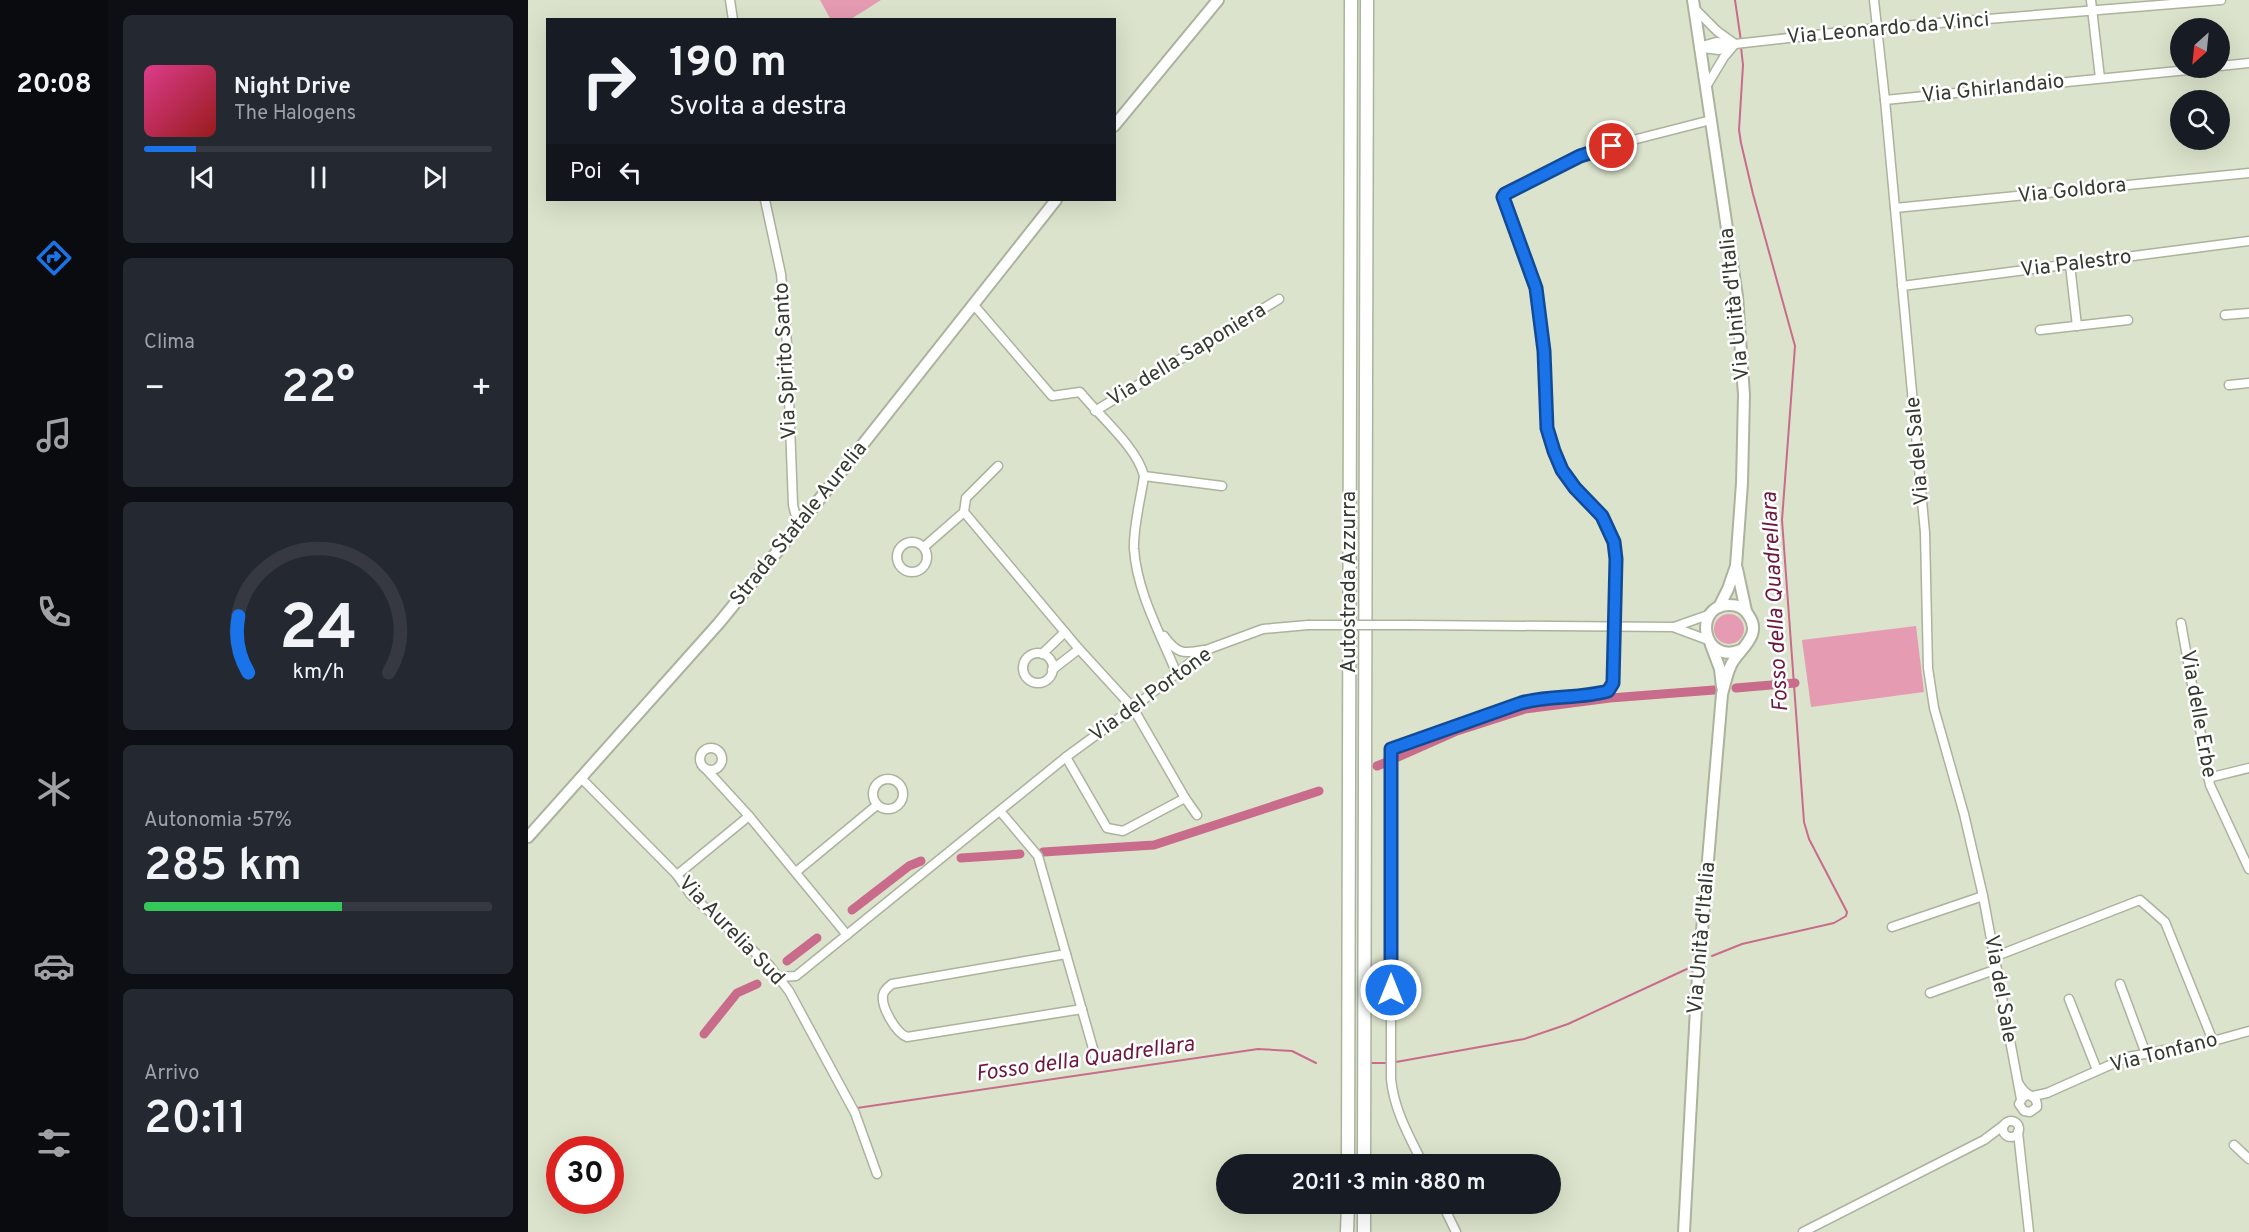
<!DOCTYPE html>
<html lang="it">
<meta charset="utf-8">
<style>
body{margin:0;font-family:Overpass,sans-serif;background:#242831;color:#f1f3f6;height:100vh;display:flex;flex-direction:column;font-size:22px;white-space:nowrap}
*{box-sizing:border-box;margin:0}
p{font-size:20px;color:#9ea1a6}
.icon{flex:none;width:33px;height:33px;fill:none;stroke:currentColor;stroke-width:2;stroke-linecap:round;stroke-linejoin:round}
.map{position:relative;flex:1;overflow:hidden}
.side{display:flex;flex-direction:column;gap:15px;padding:15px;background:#0d0f14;width:420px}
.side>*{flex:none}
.top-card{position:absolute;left:18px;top:18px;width:570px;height:183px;border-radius:0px;box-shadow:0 6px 24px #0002;background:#171b24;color:#f1f3f6;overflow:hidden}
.needle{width:39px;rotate:207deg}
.tools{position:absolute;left:1642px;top:18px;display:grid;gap:12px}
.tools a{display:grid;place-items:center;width:60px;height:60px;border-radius:50%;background:#171b24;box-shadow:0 6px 24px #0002;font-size:30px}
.speed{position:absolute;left:18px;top:1136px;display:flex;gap:12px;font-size:30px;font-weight:700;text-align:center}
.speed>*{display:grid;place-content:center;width:78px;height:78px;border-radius:50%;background:#171b24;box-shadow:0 6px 24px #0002;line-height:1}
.speed .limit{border:9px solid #d22;background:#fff;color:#111}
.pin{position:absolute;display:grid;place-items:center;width:51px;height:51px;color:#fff;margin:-26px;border:3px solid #fff;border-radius:50%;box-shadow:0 2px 6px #0007}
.me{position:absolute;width:66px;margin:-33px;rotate:0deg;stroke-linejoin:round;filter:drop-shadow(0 0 4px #0008)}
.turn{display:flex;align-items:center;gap:21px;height:126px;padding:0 24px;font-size:27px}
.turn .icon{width:78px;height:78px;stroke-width:2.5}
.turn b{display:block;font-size:42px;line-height:51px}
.then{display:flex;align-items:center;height:57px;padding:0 24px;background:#0003;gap:12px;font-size:22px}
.big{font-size:45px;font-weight:600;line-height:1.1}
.side .tile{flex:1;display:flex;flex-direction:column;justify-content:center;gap:9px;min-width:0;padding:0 21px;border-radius:9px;background:#242831}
.side .dial{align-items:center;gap:0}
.dial svg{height:156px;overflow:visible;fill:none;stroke:#363941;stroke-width:7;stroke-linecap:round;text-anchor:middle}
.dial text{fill:#f1f3f6;stroke:none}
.song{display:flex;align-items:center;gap:18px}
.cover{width:72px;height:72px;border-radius:9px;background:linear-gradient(135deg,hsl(330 70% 55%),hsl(0 70% 35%))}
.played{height:6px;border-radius:3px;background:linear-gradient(90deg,#1a73e8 15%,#363941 15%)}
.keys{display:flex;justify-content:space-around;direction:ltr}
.heat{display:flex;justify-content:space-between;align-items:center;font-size:33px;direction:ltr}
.charge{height:9px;border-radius:4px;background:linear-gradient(90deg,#34c759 57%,#363941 0)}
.trip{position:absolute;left:688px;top:1154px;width:345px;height:60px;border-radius:30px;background:#171b24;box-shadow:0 6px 24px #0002;font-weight:600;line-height:60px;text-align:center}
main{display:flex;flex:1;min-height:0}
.menu{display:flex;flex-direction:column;width:108px;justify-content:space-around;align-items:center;background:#090b0e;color:#9ea1a6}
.menu .icon{width:42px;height:42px}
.menu .on{color:#1a73e8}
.menu b{font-size:27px;color:#f1f3f6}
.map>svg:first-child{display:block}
.green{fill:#e59bb2}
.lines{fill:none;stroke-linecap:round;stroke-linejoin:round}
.stream{stroke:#c96b8b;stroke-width:2}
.canal{stroke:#c96b8b;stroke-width:9}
.minor-casing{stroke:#abb39d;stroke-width:11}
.major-casing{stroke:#abb39d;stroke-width:14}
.highway-casing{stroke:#abb39d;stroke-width:15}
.minor{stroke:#fff;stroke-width:8}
.major{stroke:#fff;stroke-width:10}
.highway{stroke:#fff;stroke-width:12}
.minor-bridge-casing{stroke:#abb39d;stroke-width:11;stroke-linecap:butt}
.minor-bridge{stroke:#fff;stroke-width:8}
.route-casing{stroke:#114b97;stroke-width:15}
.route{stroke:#1a73e8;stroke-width:10}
.labels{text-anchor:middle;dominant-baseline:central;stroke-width:5;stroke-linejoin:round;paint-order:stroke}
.street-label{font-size:21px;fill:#363a30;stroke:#fff}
.water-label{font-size:22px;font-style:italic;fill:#6e183d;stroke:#fff}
</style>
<main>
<nav class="menu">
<b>20:08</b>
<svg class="icon on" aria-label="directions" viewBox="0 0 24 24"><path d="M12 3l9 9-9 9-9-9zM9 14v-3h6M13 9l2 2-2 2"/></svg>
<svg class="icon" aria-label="music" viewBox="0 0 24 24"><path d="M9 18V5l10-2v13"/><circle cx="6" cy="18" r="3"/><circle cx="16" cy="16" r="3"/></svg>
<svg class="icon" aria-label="phone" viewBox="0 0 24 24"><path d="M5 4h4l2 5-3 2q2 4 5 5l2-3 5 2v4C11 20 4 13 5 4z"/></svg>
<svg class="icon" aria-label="climate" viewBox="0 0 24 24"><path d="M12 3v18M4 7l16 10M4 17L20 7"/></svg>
<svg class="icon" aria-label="car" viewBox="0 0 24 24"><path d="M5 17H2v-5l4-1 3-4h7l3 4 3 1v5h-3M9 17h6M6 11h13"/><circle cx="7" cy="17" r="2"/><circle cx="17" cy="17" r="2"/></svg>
<svg class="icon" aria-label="filters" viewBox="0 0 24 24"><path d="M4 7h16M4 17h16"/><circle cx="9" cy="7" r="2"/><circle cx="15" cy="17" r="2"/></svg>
</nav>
<section class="side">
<div class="tile">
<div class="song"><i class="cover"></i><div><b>Night Drive</b><p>The Halogens</p></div></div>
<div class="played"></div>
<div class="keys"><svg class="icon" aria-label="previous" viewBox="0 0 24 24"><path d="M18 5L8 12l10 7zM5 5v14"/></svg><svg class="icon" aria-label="pause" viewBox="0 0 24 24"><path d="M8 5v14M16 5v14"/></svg><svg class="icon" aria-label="next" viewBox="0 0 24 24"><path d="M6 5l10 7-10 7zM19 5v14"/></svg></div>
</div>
<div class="tile"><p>Clima</p>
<div class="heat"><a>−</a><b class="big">22°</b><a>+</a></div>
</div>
<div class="tile dial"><svg viewBox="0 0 100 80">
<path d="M14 69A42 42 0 1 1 86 69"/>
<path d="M14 69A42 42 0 0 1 9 40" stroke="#1a73e8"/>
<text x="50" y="56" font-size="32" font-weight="700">24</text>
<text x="50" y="72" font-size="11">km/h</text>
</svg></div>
<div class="tile"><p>Autonomia · 57%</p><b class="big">285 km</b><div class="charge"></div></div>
<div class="tile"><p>Arrivo</p><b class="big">20:11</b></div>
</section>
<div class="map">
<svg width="1721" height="1232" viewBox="0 0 1721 1232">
<rect width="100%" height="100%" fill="#dbe3cc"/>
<g class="green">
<path d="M292,0H353L323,19L303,20Z"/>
<circle cx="1201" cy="629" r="15"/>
<path d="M1388,626L1396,692L1283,707L1274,640Z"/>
</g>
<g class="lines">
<g class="stream">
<path d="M1207,0L1213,41"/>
<path d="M1184,956L1214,944L1306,923L1318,916L1319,912L1281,839L1276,822L1254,520L1267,346L1225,194L1213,143L1211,130L1215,65L1213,47"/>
<path d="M868,1062L996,1039L1040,1024L1161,968"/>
<path d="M844,1063H857"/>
<path d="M329,1108L730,1049L764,1051L788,1063"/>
</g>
<g class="canal">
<path d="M1208,688L1267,683"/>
<path d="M868,758L929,731L997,709L1082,698L1186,690"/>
<path d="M849,766L859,762"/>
<path d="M515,852L626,845L791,791"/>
<path d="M433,858L492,854"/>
<path d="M324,910L381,866L393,861"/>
<path d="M259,961L289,938"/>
<path d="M176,1034L209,993L229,984"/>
</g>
<g class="minor-casing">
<g id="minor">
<path d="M202,0L205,20"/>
<path d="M1346,0L1357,100L1397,533L1400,668L1406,708L1436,814L1455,896L1493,1099"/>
<path d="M1563,0L1572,78"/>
<path d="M1166,8L1189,31L1207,44"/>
<path d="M1171,47L1188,42L1207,44L1349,28L1693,0"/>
<path d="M1174,48L1191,50L1205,45"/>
<path d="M1692,66L1721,63"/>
<path d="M1178,87L1196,57L1207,44"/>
<path d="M1357,100L1680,68"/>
<path d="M237,200L253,274L259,344L265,505L267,513L275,520"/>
<path d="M1367,208L1721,173"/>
<path d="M1542,265L1549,326"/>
<path d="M1374,286L1721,241"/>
<path d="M445,304L524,396L552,392C571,416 609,447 616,476"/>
<path d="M1697,315L1721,313"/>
<path d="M1512,330L1600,320"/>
<path d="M1701,385L1721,383"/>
<path d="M567,411L751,299"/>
<path d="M436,512L551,649L605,708L657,798L669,815"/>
<circle cx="384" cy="557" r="15"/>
<path d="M396,547L436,512L438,498L470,466"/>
<path d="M1653,623L1682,785L1721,869"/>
<path d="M881,625L1145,627L1180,640"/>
<path d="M1146,627L1183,614"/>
<path d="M636,636C649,654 655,654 676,650"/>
<circle cx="510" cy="668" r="15"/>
<path d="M514,654L537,632"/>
<path d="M524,670L551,649"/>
<path d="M648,672C632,633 609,592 606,549C605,527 613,498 616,476L694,486"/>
<circle cx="183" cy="759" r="11"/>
<path d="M538,757L579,828L595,831L657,798"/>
<path d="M178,769L221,816L319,935"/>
<path d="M53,778L149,875L163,895L241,965L261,991L327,1113L349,1174"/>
<path d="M1680,778L1721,768"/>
<circle cx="360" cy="794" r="15"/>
<path d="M472,811L510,856L568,1059"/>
<path d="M268,872L349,805"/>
<path d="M149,875L221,816"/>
<path d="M1364,927L1455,896"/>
<path d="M538,954L364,984C360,987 356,990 355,995C353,1007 368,1033 379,1037L554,1009"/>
<path d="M1466,957L1612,900L1637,922L1685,1041"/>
<path d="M251,977L268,976L538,757L605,708L678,650L735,629L780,625"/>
<path d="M1592,984L1618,1054"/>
<path d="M1402,993L1469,969"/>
<path d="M1541,999L1569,1070"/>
<path d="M1491,1084C1493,1087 1496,1092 1500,1094C1506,1098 1509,1098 1509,1107L1502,1112L1496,1111L1491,1104L1495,1097L1500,1095"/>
<path d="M1505,1096L1519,1093L1600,1057L1685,1041L1721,1031"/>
<circle cx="1483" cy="1129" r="8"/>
<path d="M1490,1132L1501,1232"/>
<path d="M1706,1145L1721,1159"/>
<path d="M895,1164C881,1136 866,1110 863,1079V749L993,703C1022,695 1052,699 1080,691L1085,683L1088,559L1086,542L1074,516L1047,488L1034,470L1026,451L1019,428L1016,351L1008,288L975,197L977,194L1051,156L1101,141L1183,120"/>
<path d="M914,1203L928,1232"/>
<path d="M1275,1232L1456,1140L1476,1125"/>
</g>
</g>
<g class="major-casing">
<g id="major">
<path d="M1165,0L1209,296L1216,395L1214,483L1208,566L1200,589L1191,607"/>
<path d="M586,126L690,0"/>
<path d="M1209,569L1218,611"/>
<path d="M1183,645L1192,669L1194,687"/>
<path d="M0,837L191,623L275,520L528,200"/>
<path d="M1156,1232L1169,990L1194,694C1197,684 1199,672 1204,663C1213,648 1234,635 1221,616C1217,609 1210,605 1202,605C1164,604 1174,666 1213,650"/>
</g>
</g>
<g class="highway-casing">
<g id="highway">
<path d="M820,1164L823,0"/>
<path d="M836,1164L839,0"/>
<path d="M819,1232L820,1203"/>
<path d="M836,1232V1203"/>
</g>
</g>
<use href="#minor" class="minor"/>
<use href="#major" class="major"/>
<use href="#highway" class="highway"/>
<g class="minor-bridge-casing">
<path id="minor-bridge" d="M780,625H881"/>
</g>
<use href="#minor-bridge" class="minor-bridge"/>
</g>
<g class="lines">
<g class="route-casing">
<path id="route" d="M863,990V749L993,703C1022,695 1052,699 1080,691L1085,683L1088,559L1086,542L1074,516L1047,488L1034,470L1026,451L1019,428L1016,351L1008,288L975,197L977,194L1052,156L1084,146"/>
</g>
<use href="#route" class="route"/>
</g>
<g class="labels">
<g class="street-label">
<text transform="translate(1360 29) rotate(-5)">Via Leonardo da Vinci</text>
<text transform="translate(1465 89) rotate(-6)">Via Ghirlandaio</text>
<text transform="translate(1544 191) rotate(-6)">Via Goldora</text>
<text transform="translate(1548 264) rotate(-7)">Via Palestro</text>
<text transform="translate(1207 304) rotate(-96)">Via Unità d'Italia</text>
<text transform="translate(659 355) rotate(-31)">Via della Saponiera</text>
<text transform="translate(258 361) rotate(-93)">Via Spirito Santo</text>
<text transform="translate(1390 451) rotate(-95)">Via del Sale</text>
<text transform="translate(271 524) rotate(-51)">Strada Statale Aurelia</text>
<text transform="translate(821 582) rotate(-90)">Autostrada Azzurra</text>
<text transform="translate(623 695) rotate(-36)">Via del Portone</text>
<text transform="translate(1670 714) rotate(80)">Via delle Erbe</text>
<text transform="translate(203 931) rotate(46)">Via Aurelia Sud</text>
<text transform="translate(1174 938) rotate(-85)">Via Unità d'Italia</text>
<text transform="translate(1472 989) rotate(80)">Via del Sale</text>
<text transform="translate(1636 1053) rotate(-14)">Via Tonfano</text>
</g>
<g class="water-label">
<text transform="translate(1248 602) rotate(-93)">Fosso della Quadrellara</text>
<text transform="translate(557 1060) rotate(-8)">Fosso della Quadrellara</text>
</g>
</g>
</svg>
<div class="tools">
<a><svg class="needle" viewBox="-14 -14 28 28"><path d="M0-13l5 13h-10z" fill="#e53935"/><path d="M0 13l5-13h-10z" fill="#9ea1a6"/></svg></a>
<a><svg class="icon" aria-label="search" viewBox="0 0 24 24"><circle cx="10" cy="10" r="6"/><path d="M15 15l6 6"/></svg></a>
</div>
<div class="speed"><div class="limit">30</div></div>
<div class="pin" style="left:1084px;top:146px;background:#d93025"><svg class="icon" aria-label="arrive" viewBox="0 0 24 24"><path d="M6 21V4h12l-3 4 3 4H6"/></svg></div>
<svg class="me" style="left:863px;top:990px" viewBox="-20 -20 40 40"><circle r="17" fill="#1a73e8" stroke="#fff" stroke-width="3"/><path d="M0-11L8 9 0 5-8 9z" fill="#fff"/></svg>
<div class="trip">20:11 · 3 min · 880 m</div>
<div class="top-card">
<div class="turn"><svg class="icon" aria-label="right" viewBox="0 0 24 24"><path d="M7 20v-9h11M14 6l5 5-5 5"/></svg><div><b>190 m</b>Svolta a destra</div></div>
<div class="then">Poi<svg class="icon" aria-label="left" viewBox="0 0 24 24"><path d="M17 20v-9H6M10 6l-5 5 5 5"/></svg></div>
</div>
</div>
</main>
